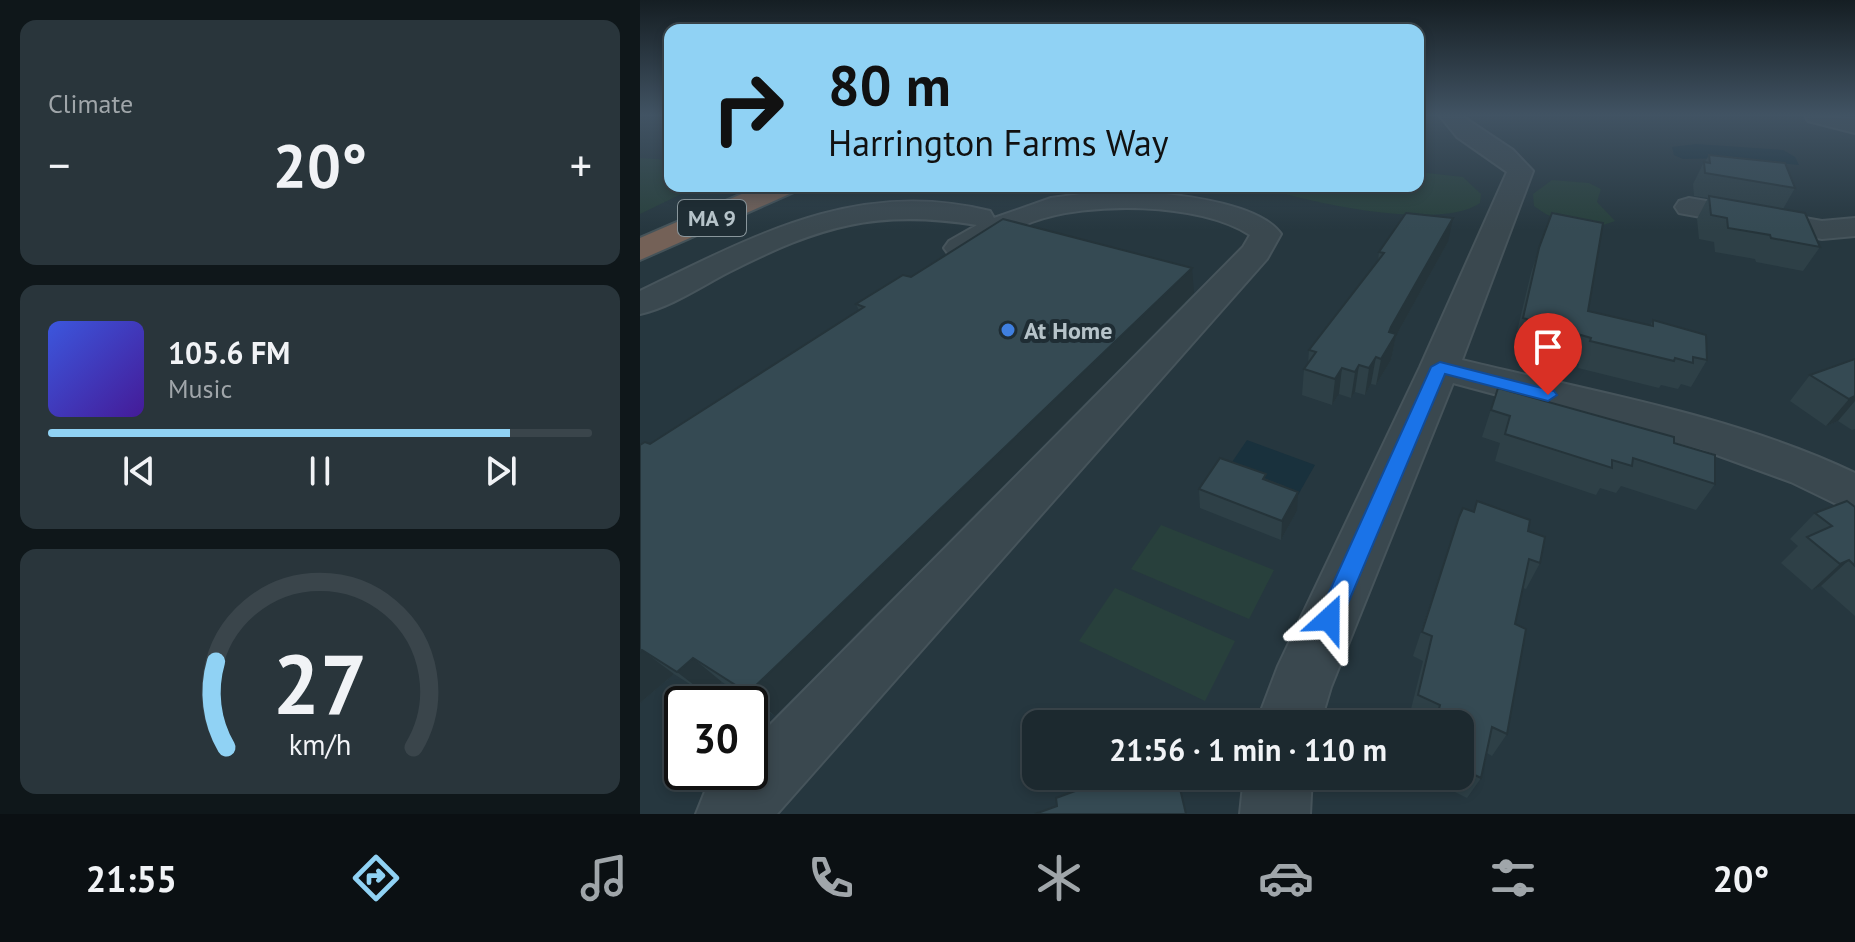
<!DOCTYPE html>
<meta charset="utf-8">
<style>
body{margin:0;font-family:"PT Sans",sans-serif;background:#29353b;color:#f1f3f6;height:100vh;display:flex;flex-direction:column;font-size:30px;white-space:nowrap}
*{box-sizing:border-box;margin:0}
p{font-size:26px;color:#a0a6aa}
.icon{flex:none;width:44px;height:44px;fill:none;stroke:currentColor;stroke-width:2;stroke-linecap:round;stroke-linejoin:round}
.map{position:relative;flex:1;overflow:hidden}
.details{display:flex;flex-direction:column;gap:20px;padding:20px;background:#0f171a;width:640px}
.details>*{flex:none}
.guide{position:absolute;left:24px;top:24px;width:760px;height:168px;border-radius:16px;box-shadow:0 4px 12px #0003,0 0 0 2px #3a454b;background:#90d2f4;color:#111;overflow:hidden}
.speed{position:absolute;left:24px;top:686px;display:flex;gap:16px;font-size:40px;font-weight:700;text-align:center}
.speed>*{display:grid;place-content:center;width:104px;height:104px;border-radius:50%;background:#1c292f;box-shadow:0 4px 12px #0003,0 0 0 2px #3a454b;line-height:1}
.speed .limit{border:4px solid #111;border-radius:12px;background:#fff;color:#111}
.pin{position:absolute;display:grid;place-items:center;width:68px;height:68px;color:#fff;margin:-82px -34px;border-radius:50% 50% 50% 0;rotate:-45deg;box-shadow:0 0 8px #0007}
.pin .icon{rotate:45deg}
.me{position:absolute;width:88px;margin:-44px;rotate:24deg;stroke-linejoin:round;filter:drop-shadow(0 0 6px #0008)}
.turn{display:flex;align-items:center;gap:28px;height:168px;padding:0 32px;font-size:36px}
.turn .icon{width:104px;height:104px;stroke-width:2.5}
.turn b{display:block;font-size:56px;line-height:68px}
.big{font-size:60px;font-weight:700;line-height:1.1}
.details .widget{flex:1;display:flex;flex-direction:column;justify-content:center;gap:12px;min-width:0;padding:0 28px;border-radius:16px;background:#29353b}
.details .dial{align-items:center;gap:0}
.dial svg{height:208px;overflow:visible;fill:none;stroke:#3a454b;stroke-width:7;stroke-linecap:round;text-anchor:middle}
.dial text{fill:#f1f3f6;stroke:none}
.song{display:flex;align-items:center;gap:24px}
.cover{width:96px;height:96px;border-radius:12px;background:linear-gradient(135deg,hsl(230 70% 55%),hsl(260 70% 35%))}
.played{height:8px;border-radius:4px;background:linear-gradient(90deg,#90d2f4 85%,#3a454b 85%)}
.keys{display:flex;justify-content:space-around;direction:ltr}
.heat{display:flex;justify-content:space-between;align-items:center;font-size:44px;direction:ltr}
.trip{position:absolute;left:382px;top:710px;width:452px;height:80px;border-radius:16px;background:#1c292f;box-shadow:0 4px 12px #0003,0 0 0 2px #3a454b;font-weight:700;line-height:80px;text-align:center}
.dock{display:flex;height:128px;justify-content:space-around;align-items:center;background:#0b1013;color:#a0a6aa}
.dock .icon{width:56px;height:56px}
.dock .current{color:#90d2f4}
.dock b{font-size:36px;color:#f1f3f6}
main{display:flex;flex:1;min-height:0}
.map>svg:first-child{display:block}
.green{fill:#28403c}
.water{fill:#19313d}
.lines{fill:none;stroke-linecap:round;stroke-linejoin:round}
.minor-casing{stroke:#46545b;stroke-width:4}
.highway-casing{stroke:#455359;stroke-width:4}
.minor{fill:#3a484f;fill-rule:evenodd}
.highway{fill:#746157;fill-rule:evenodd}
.wall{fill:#2e4047}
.shaded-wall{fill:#25343a}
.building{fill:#354a53;stroke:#25343a;stroke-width:2}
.route{fill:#1a73e8;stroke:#114b97;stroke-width:2}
.shop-dot{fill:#3f7fe0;stroke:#1f2d34;stroke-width:3}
.labels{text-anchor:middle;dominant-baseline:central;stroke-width:8;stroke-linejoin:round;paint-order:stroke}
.shield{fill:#1f2d34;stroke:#89969c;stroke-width:2}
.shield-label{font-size:22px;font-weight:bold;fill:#b6c3c9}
.poi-label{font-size:24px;font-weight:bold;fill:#b6c3c9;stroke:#1f2d34;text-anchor:start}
</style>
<main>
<section class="details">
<div class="widget"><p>Climate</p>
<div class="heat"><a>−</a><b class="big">20°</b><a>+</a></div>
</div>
<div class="widget">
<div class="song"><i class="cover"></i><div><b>105.6 FM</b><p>Music</p></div></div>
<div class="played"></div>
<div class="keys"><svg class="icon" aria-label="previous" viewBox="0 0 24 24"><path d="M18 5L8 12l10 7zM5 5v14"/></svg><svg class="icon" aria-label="pause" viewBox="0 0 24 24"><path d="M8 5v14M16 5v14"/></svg><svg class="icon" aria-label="next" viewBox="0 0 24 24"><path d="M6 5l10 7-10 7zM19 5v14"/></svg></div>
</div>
<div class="widget dial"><svg viewBox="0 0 100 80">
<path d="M14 69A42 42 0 1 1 86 69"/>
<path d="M14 69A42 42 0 0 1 10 36" stroke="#90d2f4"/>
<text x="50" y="56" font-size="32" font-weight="700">27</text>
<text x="50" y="72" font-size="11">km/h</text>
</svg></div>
</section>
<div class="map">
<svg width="1215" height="814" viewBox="0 0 1215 814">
<rect width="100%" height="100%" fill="#26373f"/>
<g class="green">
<path d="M0,158L30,160V186H58L0,214Z"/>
<path d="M778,172L823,177L841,194L840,203C801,231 665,203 622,186H778Z"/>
<path d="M912,180L949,183L961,189L957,202L975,221C948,233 916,223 894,206L893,194Z"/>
<path d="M521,525L634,570L609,619L491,569Z"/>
<path d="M475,588L595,641L565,701L439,641Z"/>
</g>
<g class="water">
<path d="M1056,144L1143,150L1155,157L1159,165L1091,158L1043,159L1034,155L1032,147Z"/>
<path d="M607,440L675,465L658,495L644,489L645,486L590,465Z"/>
</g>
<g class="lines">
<g class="minor-casing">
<g id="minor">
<path d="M800,116H822L873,150L893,171L822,360C953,392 1093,415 1215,473V513L1151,482L1063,450L813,383L691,687L680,724H616L638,666L780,367L867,172L817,137Z"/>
<path d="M1165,116L1215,119V133L1168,121Z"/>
<path d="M471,190C513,192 616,198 641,234L627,259L137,814H56L66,789L84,772H110V745L603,247L610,235C560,202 447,201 392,222C367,232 346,251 320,257L309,255L304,248L309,241L337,225C235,209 180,226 89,272C60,287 31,307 0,314V291C116,235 218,178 350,211L354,218L411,198Z"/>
<path d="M1049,198L1182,221L1215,218V236L1182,239L1039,213L1035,207L1039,201Z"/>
<path d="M604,776H672L670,814H600Z"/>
</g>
</g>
<g class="highway-casing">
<path id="highway" d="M120,186H158L154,192L0,260V238Z"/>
</g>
<use href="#minor" class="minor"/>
<use href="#highway" class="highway"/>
</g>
<g class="wall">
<path d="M1069,155L1155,188L1143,209L1180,247L1163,271L1116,262L1115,259L1075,252L1074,242L1059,239L1057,219L1068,198L1054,196L1053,184L1064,162H1065Z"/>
<path d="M808,242L756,336L751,360L736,385L731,384L725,395L715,392L711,398L699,394L692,405L662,395L664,369L668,364L669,350L738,261L739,252Z"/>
<path d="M899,248L948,311L1010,326L1013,320L1067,360L1051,387L1041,384L1038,389L1021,385L1019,388L938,368L939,364L874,344L891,273Z"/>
<path d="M271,277L554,293L135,716L82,682L67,695L34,674L0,703V445L10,444L219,310L216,304Z"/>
<path d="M1215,359V429L1212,430L1198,421L1186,426L1150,401L1170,375Z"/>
<path d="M858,388L1034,443L1075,484L1056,510L981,486L976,493L960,488L956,495L855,461L860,443L842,437Z"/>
<path d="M626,480L657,511L641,540L560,508L559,489Z"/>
<path d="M837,501L888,531L900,563L886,589L883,588L875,624L867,734L852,756L847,753L841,778L827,798L783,776H820V724H782L769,717L783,661L773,656L819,517L833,512Z"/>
<path d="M1215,507V616L1181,586L1172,590L1141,563L1158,546L1150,539L1175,513Z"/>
</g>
<g class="shaded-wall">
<path d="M813,218L808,242L756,336L751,360L736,385L741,359L751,327Z"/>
<path d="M552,268L554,293L135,716L108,693Z"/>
<path d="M736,357L731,384L725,395L729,368Z"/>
<path d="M719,365L715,392L711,398L715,372Z"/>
<path d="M702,368L699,394L692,405L695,379Z"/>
<path d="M1215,396V401L1198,421L1186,426L1209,399Z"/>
<path d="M658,492L657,511L641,540L642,521Z"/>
<path d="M1209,560L1181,586L1172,590L1200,564Z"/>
<path d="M2,650L34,674L0,703V652Z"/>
<path d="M53,658L82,682L67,695L37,672Z"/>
</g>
<g class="building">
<path d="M1069,155L1145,163L1155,188L1065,173L1064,162L1070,163Z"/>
<path d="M1069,196L1165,213L1180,247L1131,238L1130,235L1088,228L1087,218L1071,215Z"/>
<path d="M766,213L813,218L751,327L749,332L756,334L741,359L736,357L729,368L719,365L715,372L702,368L695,379L664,369L676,352L669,350L744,253L739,252Z"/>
<path d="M912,213L963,223L948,311L1013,326V320L1066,335L1067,360L1053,357V363L1035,358L1034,361L950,341L951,338L883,318L899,248Z"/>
<path d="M363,219L552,268L108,693L53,658L37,672L2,650L0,652V445L5,442L10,444L224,307L216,304L263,275L271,277Z"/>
<path d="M1215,359V396L1209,399L1170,375Z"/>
<path d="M858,388L1034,437V443L1075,455V484L993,458L992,466L972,460V468L865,434L870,416L851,410Z"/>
<path d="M580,458L626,474L623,479L658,492L642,521L559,489Z"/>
<path d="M837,501L890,520L888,531L905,537L900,563L889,559L875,624L886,629L867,734L852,727L841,778L820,768V724H795L800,705L778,695L792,636L782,632L819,517L823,508L834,512Z"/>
<path d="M1207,501L1215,507V566L1209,560L1200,564L1167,537L1192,526L1175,513Z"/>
<path d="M476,776H482L483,782L500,776H537L546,814H395L417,806L416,798Z"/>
</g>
<linearGradient id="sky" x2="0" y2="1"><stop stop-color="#151e23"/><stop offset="0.5" stop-color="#415363"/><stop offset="1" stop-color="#415363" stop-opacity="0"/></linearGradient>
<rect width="1215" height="230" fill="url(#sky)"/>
<path class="route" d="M800,362L914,391L917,395L908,401L805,374L698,627L689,631L681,627L677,619L791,367Z"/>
<circle class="shop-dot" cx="368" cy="330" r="8"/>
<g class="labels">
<rect class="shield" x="38" y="200" width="68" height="36" rx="6"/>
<g class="shield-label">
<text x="72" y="218">MA 9</text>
</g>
<g class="poi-label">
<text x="384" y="330">At Home</text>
</g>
</g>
</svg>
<div class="speed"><div class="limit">30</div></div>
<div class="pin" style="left:908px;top:395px;background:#d93025"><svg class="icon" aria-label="arrive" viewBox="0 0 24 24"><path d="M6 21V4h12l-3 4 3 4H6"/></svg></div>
<svg class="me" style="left:689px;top:619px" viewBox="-20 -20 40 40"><path d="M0-17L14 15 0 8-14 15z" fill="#1a73e8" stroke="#fff" stroke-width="4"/></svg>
<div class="trip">21:56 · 1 min · 110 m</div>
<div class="guide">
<div class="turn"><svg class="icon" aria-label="right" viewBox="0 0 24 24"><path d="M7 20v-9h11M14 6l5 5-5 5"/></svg><div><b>80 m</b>Harrington Farms Way</div></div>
</div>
</div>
</main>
<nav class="dock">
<b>21:55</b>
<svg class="icon current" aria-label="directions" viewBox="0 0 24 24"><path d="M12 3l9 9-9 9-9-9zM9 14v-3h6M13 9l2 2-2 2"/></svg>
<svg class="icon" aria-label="music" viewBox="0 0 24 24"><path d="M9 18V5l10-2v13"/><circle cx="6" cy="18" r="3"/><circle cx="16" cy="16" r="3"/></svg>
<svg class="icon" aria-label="phone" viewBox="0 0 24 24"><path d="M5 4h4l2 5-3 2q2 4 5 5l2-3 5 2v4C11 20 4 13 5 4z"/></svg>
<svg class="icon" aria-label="climate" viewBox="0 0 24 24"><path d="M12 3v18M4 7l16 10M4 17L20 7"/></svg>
<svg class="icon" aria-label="car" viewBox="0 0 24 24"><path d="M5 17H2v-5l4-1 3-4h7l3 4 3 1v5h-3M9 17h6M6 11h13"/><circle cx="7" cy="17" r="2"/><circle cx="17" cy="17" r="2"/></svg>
<svg class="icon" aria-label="filters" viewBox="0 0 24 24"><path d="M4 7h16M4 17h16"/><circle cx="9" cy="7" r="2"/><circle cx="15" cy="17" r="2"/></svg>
<b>20°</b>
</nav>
